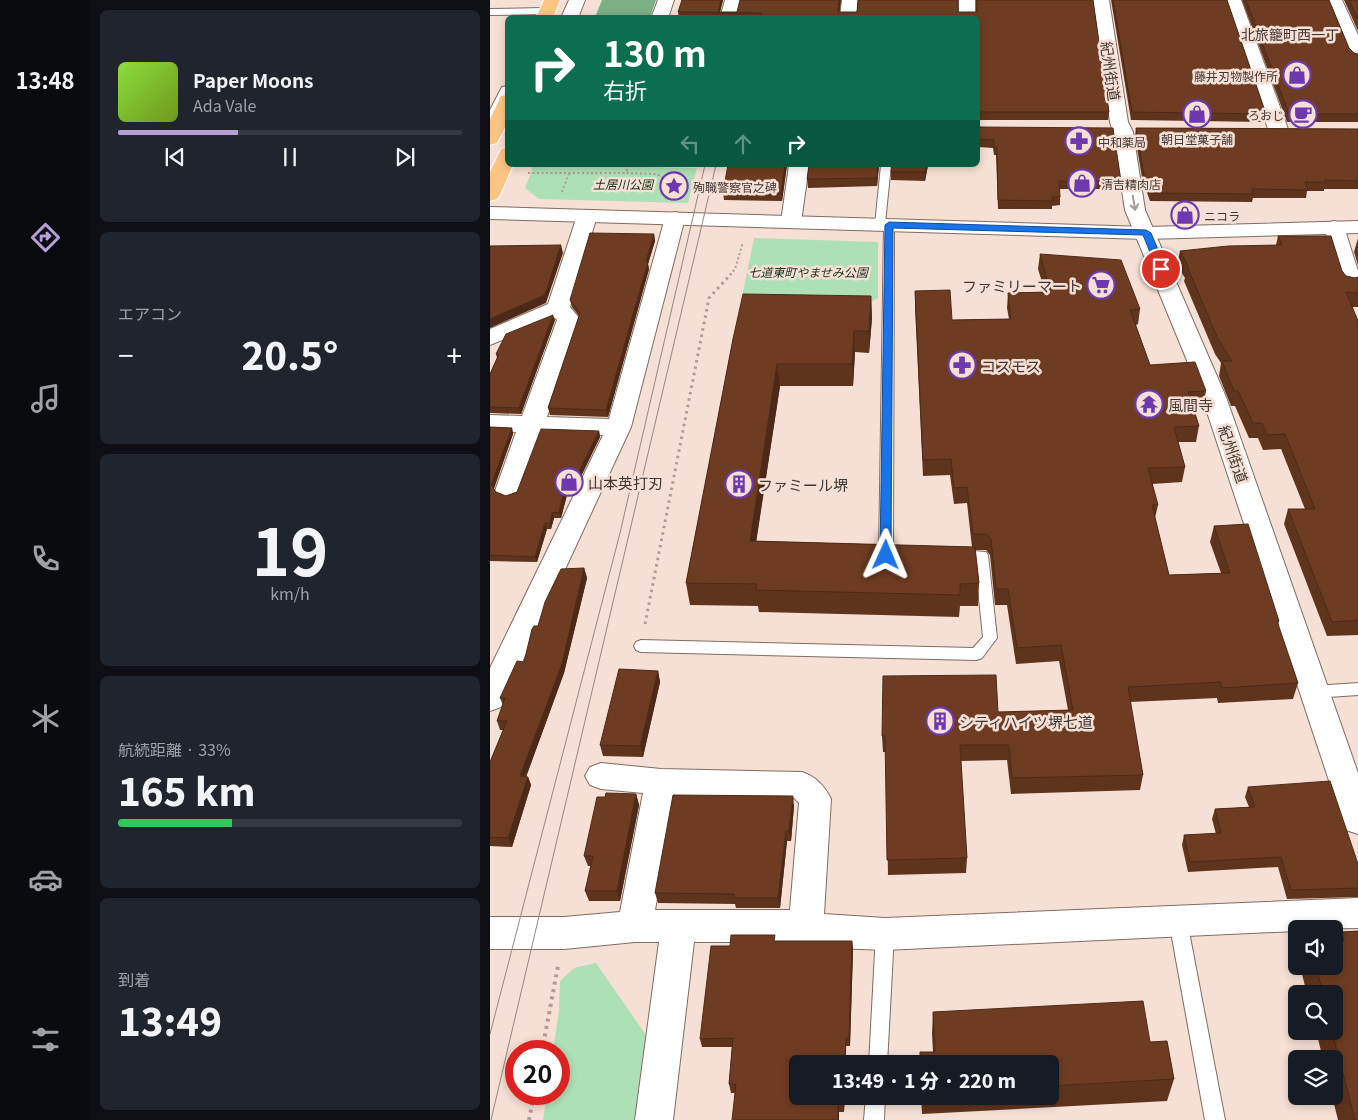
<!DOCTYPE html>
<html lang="ja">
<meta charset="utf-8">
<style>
body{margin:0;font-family:Georgia,"Noto Sans JP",serif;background:#20242c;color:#f1f3f6;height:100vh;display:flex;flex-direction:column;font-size:19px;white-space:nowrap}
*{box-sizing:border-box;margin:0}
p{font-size:16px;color:#9ea1a6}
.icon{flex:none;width:28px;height:28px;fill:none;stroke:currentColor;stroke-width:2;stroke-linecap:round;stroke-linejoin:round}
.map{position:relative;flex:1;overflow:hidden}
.sheet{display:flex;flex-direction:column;gap:10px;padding:10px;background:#0d0f14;width:400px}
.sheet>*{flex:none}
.banner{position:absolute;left:15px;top:15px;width:475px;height:152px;border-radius:8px;box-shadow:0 2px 8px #0003;background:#0b6e4f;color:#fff;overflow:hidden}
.tools{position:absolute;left:798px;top:920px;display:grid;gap:10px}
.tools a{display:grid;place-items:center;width:55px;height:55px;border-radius:8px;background:#171b24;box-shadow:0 2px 8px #0003;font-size:25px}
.speed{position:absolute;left:15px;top:1040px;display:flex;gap:10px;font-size:25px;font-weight:700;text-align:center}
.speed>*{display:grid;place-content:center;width:65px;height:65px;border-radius:50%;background:#171b24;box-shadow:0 2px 8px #0003;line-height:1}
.speed .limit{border:8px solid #d22;background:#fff;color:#111}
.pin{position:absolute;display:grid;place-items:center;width:42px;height:42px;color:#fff;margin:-21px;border:2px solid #fff;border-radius:50%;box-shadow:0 1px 5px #0007}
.me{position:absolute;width:55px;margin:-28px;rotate:1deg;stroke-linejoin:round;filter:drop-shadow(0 0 4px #0008)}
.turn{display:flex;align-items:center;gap:18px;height:105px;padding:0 15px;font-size:22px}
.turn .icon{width:65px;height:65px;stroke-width:2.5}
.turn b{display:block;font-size:35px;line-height:42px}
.lanes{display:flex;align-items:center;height:48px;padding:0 15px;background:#0003;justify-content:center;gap:25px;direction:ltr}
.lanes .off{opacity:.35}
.big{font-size:38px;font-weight:800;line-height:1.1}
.sheet .card{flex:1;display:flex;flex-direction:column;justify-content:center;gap:8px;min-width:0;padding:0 18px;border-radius:8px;background:#20242c}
.sheet .dial{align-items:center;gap:0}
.dial b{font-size:65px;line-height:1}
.song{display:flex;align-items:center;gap:15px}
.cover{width:60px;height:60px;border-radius:8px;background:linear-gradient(135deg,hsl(90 70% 55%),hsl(80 70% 35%))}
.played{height:5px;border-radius:2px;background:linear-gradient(90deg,#b69fd6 35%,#363941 35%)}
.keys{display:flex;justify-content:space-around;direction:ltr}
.heat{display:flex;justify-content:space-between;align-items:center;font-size:28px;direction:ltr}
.charge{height:8px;border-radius:4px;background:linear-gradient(90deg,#34c759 33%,#363941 0)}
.trip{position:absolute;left:299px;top:1055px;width:270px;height:50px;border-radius:8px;background:#171b24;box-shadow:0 2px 8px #0003;font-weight:800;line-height:50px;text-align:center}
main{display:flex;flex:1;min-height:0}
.tab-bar{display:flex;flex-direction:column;width:90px;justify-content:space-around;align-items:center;background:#090b0e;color:#9ea1a6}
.tab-bar .icon{width:35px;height:35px}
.tab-bar .active{color:#b69fd6}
.tab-bar b{font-size:22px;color:#f1f3f6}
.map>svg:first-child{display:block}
.green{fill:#aee0b6}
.forest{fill:#7daf86}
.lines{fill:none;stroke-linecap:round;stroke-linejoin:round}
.service-casing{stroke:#806c62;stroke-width:2}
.minor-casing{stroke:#806c62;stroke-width:2}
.tertiary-casing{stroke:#806c62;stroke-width:2}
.motorway-casing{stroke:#fff;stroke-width:2}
.path-far2{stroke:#af9d95;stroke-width:2;stroke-dasharray:2 2.5;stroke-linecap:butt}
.path-far1{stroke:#af9d95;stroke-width:3;stroke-dasharray:2.5 4;stroke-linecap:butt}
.path{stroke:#af9d95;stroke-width:4;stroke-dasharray:3 4.5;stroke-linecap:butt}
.service{fill:#fff;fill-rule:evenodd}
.minor{fill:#fff;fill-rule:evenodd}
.tertiary{fill:#fff;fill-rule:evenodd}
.motorway{fill:#fcc584;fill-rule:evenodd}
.tram{stroke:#978780;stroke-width:1}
.wall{fill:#5f341d}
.shaded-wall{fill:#4d2a18}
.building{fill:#6e3c22;stroke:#4d2a18}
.oneway{stroke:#a09c9a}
.route{fill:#1a73e8;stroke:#114b97}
.labels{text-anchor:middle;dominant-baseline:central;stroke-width:5;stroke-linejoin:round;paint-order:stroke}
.far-poi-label{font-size:12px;fill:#413834;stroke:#f6dfd4;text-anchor:start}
.far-park-label{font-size:12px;font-style:italic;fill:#10361a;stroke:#f6dfd4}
.far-neighbourhood-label{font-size:14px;fill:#413834;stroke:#f6dfd4}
.street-label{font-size:15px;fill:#413834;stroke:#f6dfd4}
.poi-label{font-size:15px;fill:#413834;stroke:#f6dfd4;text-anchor:start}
</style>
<main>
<nav class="tab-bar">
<b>13:48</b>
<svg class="icon active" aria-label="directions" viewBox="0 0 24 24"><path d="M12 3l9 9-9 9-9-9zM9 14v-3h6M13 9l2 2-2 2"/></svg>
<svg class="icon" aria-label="music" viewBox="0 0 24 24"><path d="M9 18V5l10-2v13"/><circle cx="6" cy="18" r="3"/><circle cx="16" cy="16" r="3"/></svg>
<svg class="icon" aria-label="phone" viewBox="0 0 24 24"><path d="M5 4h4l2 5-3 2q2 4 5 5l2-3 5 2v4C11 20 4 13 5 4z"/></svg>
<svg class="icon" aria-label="climate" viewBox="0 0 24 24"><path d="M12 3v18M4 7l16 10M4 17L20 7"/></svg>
<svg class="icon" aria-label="car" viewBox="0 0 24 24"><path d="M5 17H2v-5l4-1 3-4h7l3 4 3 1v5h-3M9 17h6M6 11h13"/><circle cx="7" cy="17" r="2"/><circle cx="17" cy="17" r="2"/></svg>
<svg class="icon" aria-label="filters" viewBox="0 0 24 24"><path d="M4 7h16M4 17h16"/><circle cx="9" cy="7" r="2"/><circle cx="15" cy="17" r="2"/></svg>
</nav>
<section class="sheet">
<div class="card">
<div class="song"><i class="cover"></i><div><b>Paper Moons</b><p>Ada Vale</p></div></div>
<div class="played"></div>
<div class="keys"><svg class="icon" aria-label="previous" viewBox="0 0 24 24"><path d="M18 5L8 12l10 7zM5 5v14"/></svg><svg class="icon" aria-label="pause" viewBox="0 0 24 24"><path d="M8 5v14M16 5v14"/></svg><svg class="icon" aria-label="next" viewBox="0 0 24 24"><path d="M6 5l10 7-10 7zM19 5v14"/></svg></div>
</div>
<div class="card"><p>エアコン</p>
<div class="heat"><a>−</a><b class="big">20.5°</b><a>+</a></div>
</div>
<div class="card dial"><b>19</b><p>km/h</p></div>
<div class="card"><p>航続距離 · 33%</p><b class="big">165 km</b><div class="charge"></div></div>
<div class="card"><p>到着</p><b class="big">13:49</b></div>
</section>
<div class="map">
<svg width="868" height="1120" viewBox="0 0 868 1120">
<rect width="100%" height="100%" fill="#f6dfd4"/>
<g class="green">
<path d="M41,165H148V167L207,168L198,203L49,199L35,188L42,170Z"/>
<path d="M264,238L388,242V298L379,303L251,302Z"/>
<path d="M106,963L156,1035L144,1120H53L57,1094H69V1051H63L69,1010L70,981L84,968Z"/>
</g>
<path class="forest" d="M112,0H166L160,17H105Z"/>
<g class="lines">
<g class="service-casing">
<g id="service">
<path d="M0,9L54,8L58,11L54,14L0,15Z"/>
<path d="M391,165H401L395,223H403L404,225L403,555L401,558H391L389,555L394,227L390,228L385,225Z"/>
<path d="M469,550L496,552L498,555L507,638L492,658L487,660L151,652L146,650L144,646L146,642L151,640L483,648L493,637L485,560L464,558L462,555L464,552Z"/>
<path d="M868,683V695L824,698L819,696L816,692L819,688L824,686Z"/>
<path d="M688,913L694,915L697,921L735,1120H715L679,921L682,915Z"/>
<path d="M395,926L401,928L404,934L397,1064H379L386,934L389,928Z"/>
<path d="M376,1096H395L394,1120H374Z"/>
</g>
</g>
<g class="minor-casing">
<g id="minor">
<path d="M168,0H184L178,18H161Z"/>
<path d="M235,0H251L247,18H230Z"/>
<path d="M352,0H368L366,18H350Z"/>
<rect x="469" y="0" width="16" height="18"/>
<path d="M603,0H619L638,122L643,132L655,210L736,397L868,773V834L856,830L852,820L712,397L635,210L623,132L620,122Z"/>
<path d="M735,0H751L798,129L795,133L788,135L781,133L778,129Z"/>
<path d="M836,0H852L868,35V60L862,59L859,55Z"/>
<path d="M299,165H319L311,222L308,226L301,228L294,226L291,222Z"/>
<path d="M97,210L104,212L107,216L80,307L90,319L57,417L119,419L175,218L178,214L185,212L192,214L195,218L141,427L15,699L11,707L0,711V668L113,435L51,433L27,497L18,500L9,497L5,491L26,432L0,431V415L32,416L67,320L65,318L0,345V329L58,304L87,216L90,212Z"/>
<path d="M844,221L851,223L854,227L868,271V289L861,291L853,289L850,284L834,227L837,223Z"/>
<path d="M111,763L171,769L312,772C326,777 334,785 341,799L334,914L395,918L868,898V928L806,929V931L395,950L346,948L316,942H204L183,1120H145L169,942H145L74,949H0V917H74L130,912L153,793L111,789L100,785L95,776L100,767ZM185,796L304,798L309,803L300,910H165Z"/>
</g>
</g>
<g class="tertiary-casing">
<g id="tertiary">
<path d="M79,0H95L88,18H71Z"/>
<path d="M18,86V112L7,134L0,136V110L12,87Z"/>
<path d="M0,207L656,227L868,221V233L656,239L0,219Z"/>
</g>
</g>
<g class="motorway-casing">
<g id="motorway">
<path d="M54,0H70L63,18H46Z"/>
<path d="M18,95V122L7,143L0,145V119L11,96Z"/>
<path d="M18,147V165H23L10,195L7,199L0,201V172L11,149Z"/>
</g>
</g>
<g class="path-far2">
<path d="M139,165L136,173L167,174L175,179L171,196"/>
<path d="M38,173H136"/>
<path d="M72,192L79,173"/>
<path d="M240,275L245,269L253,242"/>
</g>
<path class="path-far1" d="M155,624L219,298L241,274"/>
<g class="path">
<path d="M52,1051L68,966"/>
<path d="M39,1120L44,1094"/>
</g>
<use href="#service" class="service"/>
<use href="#minor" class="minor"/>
<use href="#tertiary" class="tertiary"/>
<use href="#motorway" class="motorway"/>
<g class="tram">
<path d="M0,1034L130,533L215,165"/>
<path d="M1,1120L226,165"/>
</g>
</g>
<g class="wall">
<path d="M192,0H233L230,12H247L250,0H351L349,12H367L368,0H468V12H486V0H603L619,112L618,120H488V18H189L188,12Z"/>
<path d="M621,0H737L776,114L774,122L641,120Z"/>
<path d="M752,0H839L859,48L864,53L868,54V122H797Z"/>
<path d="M854,0H868V31Z"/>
<path d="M488,126L631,181L630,189H570V205L562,206V209H508L506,155H504L503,148L488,147Z"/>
<path d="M646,128L868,129V189H834V191H817L816,198H763L762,202L660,201L656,190H654L645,136Z"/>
<path d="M297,165L292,201L234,200L233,192Z"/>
<path d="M389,165L387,186L318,188L317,179Z"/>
<path d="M438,165L435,181L401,180V172Z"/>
<path d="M164,234L165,241L158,264L159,269L118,417L60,415L58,408L89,316L82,307L80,300Z"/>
<path d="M788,236L852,271L856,276L865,278L868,277V307H862L868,321V635L837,636L794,524L798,509H815L791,449L773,450L768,438H759L745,406H741L729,376L731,363L725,354L694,281L695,278L687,265L690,251L786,245Z"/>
<path d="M868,238V265L864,252Z"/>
<path d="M550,254L650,309L648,324L646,325L660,365L716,391L713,407H703L709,426L706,442H688L695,467L692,482L662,484L668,505L665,518L679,575L731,573L720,542L724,526L789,621L788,625L808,683L803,699L728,703L727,698L640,702L653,775L650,790L521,794L517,760L471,761L477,858L476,873L398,875L396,752H393L392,736L508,712L578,710L569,661L526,664L517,605H505L500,555L496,550H485L489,583L488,606H470L469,617L269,612L268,606L200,605L196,583L243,339L381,296L382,318L379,353L365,352L363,386H290L266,541L482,547L477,503L464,504L460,475L433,476L425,307V291L462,320L519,319L517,308L518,293L555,292L548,269Z"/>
<path d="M65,320L31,414L0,413V374L7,358L6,354Z"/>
<path d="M0,427L22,428L23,434L4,489L6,492L16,496L27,492L109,431L110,437L82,495H77L71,518H64L61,529H57L47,562L0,561Z"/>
<path d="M94,568L97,578L74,673L36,777H38L41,785L22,847L0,846V762L13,730H10L7,721L13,705L10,698L34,662L48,626Z"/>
<path d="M168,671L170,682L153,757L113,756L110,745Z"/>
<path d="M758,787L868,864V897L797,899L788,867L698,872L692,845L694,835L726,834L722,819L725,809L759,807L755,797Z"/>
<path d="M146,794L149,805L130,901H99L95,891L101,866H98L94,856L115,797Z"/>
<path d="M304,806L301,841H297L290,908H246L245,904L168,903L165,893Z"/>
<path d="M868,931V1120H848L842,1096H844V1059H833L826,1031H844V994H817L810,966H844L848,941L852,932Z"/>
<path d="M286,941H362L363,951L360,1046H356L354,1112H349L245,1093H241L239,1084L242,1047H212L210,1039L240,946Z"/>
<path d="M443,1012L660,1042L684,1079L677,1101L432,1114L431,1096H560V1064H430V1052H443L442,1034Z"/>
</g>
<g class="shaded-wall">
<path d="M231,0H233L230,12H228Z"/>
<path d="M349,0H351L349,18L348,12Z"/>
<path d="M295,165H297L292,201L291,193Z"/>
<path d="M388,165H389L387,186V178Z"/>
<path d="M436,165H438L435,181V172Z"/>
<path d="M164,234L165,241L158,264L159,269L118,417L116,410Z"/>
<path d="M71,245L73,253L56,303L0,328V319Z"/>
<path d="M381,296L382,318L379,353V331Z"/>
<path d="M63,315L65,320L31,414L29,408Z"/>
<path d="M364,331L365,352L363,386L362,364Z"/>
<path d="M287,364L290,386L263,563L260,541Z"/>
<path d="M22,428L23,434L3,490L1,485Z"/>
<path d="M109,431L110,437L82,495L80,490Z"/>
<path d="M75,489L77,495L71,518L69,512Z"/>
<path d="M62,513L64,518L61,529L60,523Z"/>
<path d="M55,523L57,529L47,562L45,557Z"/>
<path d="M94,568L97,578L74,673L33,785L30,776Z"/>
<path d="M168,671L170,682L153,757L150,746Z"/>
<path d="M38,777L41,785L22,847L18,838Z"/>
<path d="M146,794L149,805L130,901L127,891Z"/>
<path d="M303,796L304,806L301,841L299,831Z"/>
<path d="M296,831L297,841L290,908L288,898Z"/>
<path d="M362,941L363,951L360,1046L359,1038Z"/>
<path d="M356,1038V1064H355Z"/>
<path d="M354,1096H355L354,1112Z"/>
<path d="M348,1103L349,1112V1120H348Z"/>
</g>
<g class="building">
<path d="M192,0H231L228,12H247L250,0H349L348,12H367L368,0H468V12H487V0H603L619,112H488V18H270L271,13L188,12Z"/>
<path d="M623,0H737L776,114L642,112Z"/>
<path d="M756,0H839L859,48L864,53L868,54V114H799Z"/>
<path d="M859,0H868V19Z"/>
<path d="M488,126V127L623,128L631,181H569L570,197H562L563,201L508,200L507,147H504V140L488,139Z"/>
<path d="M646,128L868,129V181L835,180L836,182H815L818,190L762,189L763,194L661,193L657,181H655Z"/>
<path d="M238,165H295L291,193L233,192Z"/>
<path d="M319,165H388L387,178L317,179Z"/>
<path d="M402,165H436L435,172H401Z"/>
<path d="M100,233L164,234L156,262H158L116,410L58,408L90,313L80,300Z"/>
<path d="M788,236H841L852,271L856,276L865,278L868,277V293L856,292L868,321V620L842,622L798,509H825L795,434L777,435L772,423H763L748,391H744L732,361H742L728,339L697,266H698L690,251L738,246L792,245Z"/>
<path d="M71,245L55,295L0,319V246Z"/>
<path d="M550,254L631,260L650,309L640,310L660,365L705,362L716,391L698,392L709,426L684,427L695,467L658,468L668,505H662L679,575L740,573L724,526L758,524L789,621H787L808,683L732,688L731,682L638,687L653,775L522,778L519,745H470L477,858L397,860L395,736H392L393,676L506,675L508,712L583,710L571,645L527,648L518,589H506L501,539L497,534H483L477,487L464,488L461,459L433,460L425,291L460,290L462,320L521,319L518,293L560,292Z"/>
<path d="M253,294L381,296L379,331H364L362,364H287L260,541L485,547L489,583L470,584V595L266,590L267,584L196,583L243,339Z"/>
<path d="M63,315L29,408L0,407V374L9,354H6L16,334Z"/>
<path d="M0,427L22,428L1,485L6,492L16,496L27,492L51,429L109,431L80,490L75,489L69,512L62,513L60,523H55L45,557L0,555Z"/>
<path d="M94,568L72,664L30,776L38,777L18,838L0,837V762L17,721H7L15,698H10L27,661L34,662L42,629L44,626H48L55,602L71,569Z"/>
<path d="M129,669L168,671L150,746L110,745Z"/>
<path d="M840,781L868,864V888L801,890L791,857L700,862L694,835L731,833L725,809L765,807L758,787Z"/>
<path d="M116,793L146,794L127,891H95L103,856H94L107,797H115Z"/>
<path d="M183,795L303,796L299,831H296L288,898H244V894L165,893Z"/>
<path d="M868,931V1120H865L842,1031H844V994H833L826,966H844V941H854L852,932Z"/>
<path d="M241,935H285L284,941H362L359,1038H356L355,1064H308V1096H354V1103H348V1120H242L246,1084H239L243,1038L210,1039L221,946H240Z"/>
<path d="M653,1001L660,1042L677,1041L684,1079L560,1086V1064H430V1052H445L443,1012Z"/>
</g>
<defs><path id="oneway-shaft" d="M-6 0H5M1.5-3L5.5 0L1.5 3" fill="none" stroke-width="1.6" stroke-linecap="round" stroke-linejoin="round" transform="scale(1.25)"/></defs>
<use class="oneway" href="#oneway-shaft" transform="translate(644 203) rotate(80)"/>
<path class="route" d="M399,222L656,230L661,233L676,269L671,272L667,269L653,235L403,228L401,555L396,559L390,555L395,225Z"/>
<defs>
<g id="shop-ring" transform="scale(1.4375)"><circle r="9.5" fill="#f6dfd4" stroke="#6e39b0" stroke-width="1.5"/><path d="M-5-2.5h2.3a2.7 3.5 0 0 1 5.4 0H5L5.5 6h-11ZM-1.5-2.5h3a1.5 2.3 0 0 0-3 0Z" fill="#6e39b0"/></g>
<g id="cafe-ring" transform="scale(1.4375)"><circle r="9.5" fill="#f6dfd4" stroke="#6e39b0" stroke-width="1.5"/><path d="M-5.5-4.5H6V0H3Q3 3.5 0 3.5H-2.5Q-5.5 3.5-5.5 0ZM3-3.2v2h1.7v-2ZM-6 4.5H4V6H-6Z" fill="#6e39b0"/></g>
<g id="pharmacy-ring" transform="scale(1.4375)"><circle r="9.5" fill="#f6dfd4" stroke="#6e39b0" stroke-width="1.5"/><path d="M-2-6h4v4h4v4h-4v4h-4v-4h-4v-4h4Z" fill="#6e39b0"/></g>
<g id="sight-ring" transform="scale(1.4375)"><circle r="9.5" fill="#f6dfd4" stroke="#6e39b0" stroke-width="1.5"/><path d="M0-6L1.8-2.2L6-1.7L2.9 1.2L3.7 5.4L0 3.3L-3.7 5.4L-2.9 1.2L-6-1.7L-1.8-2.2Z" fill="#6e39b0"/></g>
<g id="supermarket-ring" transform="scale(1.4375)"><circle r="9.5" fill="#f6dfd4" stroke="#6e39b0" stroke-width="1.5"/><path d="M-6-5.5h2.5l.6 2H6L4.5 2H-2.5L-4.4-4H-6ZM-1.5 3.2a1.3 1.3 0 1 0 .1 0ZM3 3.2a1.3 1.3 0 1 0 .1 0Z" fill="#6e39b0"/></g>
<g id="temple-ring" transform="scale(1.4375)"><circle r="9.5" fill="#f6dfd4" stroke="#6e39b0" stroke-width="1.5"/><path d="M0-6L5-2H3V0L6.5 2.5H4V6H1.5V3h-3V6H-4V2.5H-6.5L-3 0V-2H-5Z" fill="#6e39b0"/></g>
<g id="building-ring" transform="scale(1.4375)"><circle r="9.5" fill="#f6dfd4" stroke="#6e39b0" stroke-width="1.5"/><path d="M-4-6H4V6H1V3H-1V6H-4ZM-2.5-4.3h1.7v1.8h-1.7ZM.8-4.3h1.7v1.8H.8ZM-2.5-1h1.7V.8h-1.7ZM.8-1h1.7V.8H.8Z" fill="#6e39b0"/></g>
</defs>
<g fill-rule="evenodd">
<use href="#shop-ring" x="807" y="75"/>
<use href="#shop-ring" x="707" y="114"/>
<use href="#cafe-ring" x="813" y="114"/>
<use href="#pharmacy-ring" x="589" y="141"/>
<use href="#shop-ring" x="592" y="183"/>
<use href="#sight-ring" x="184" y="186"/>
<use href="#shop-ring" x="695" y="215"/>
<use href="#supermarket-ring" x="611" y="285"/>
<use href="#pharmacy-ring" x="472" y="365"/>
<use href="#temple-ring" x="659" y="404"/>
<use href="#shop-ring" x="79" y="482"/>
<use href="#building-ring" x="249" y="484"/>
<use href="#building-ring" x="450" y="721"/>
</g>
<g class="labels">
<g class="far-poi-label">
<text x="788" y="75" text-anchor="end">藤井刃物製作所</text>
<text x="794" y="114" text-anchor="end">ろおじ</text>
<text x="707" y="138" text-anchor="middle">朝日堂菓子舗</text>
<text x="608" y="141">中和薬局</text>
<text x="611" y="183">清吉精肉店</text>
<text x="203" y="186">殉職警察官之碑</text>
<text x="714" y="215">ニコラ</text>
</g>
<g class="far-park-label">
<text x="133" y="183">土居川公園</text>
<text x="318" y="271">七道東町やませみ公園</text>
</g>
<g class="far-neighbourhood-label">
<text x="800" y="34">北旅籠町西一丁</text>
</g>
<g class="street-label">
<text transform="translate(621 71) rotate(82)">紀州街道</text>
<text transform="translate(744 454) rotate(71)">紀州街道</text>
</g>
<g class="poi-label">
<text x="592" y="285" text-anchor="end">ファミリーマート</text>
<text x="491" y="365">コスモス</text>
<text x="678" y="404">風間寺</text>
<text x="98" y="482">山本英打刃</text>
<text x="268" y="484">ファミール堺</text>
<text x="469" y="721">シティハイツ堺七道</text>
</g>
</g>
</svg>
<div class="tools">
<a><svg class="icon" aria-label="sound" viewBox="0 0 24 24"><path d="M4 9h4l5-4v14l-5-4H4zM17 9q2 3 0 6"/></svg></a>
<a><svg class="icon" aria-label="search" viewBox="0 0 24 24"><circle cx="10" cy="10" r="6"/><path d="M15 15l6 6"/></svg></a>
<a><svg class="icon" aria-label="layers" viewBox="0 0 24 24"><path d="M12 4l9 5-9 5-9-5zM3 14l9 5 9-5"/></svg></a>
</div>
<div class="speed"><div class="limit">20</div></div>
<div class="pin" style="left:671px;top:269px;background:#d93025"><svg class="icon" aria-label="arrive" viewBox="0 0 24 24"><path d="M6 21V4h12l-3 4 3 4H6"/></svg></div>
<svg class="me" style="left:396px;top:555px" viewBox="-20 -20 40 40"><path d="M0-17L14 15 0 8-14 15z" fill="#1a73e8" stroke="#fff" stroke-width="4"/></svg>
<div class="trip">13:49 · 1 分 · 220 m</div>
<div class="banner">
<div class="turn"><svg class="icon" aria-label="right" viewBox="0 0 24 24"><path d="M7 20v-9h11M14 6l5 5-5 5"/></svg><div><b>130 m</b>右折</div></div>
<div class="lanes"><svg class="icon off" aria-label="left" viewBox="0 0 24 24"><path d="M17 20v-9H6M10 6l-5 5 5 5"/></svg><svg class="icon off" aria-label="ahead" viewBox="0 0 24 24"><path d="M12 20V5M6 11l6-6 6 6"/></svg><svg class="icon" aria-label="right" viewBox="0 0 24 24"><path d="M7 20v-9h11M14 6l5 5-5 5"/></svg></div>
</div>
</div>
</main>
